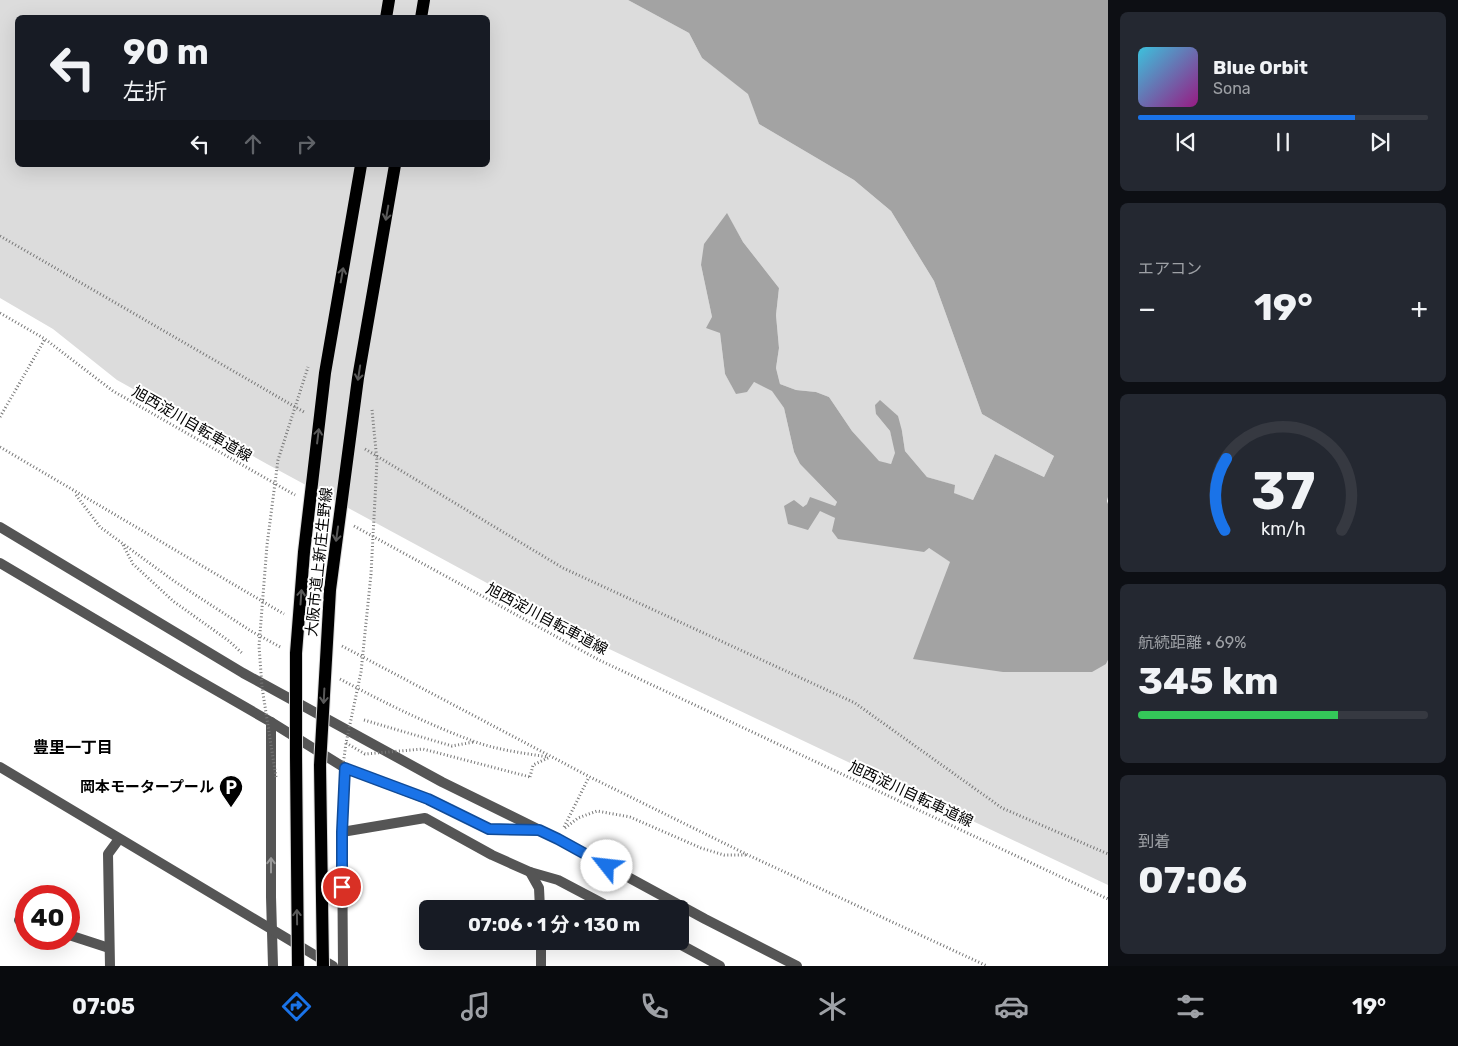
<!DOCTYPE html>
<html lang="ja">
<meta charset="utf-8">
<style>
body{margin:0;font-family:Rubik,"Noto Sans JP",sans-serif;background:#242831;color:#f1f3f6;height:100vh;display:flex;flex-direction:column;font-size:19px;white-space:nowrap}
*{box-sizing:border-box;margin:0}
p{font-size:16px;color:#9ea1a6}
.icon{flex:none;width:28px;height:28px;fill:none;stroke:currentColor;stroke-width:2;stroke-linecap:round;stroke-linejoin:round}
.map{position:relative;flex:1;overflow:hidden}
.sheet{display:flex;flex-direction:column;gap:12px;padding:12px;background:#0d0f14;width:350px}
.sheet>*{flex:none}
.hud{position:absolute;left:15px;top:15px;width:475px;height:152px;border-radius:8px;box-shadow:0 5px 20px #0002;background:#171b24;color:#f1f3f6;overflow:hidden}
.speed{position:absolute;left:15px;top:885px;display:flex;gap:10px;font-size:25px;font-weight:700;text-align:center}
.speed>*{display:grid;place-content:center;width:65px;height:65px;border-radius:50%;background:#171b24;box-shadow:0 5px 20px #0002;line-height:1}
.speed .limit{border:8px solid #d22;background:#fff;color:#111}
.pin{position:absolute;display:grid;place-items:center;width:42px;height:42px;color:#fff;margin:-21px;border:2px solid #fff;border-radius:50%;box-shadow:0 1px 5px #0007}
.me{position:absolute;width:55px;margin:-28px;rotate:299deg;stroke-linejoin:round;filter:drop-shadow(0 0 4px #0008)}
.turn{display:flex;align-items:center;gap:18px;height:105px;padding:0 25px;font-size:22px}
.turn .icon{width:65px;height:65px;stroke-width:2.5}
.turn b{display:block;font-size:35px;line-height:42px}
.lanes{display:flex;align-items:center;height:48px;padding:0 25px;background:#0003;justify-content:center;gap:25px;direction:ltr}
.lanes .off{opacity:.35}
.big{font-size:38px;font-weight:700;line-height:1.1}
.sheet .card{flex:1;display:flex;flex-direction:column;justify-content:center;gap:8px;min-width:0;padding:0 18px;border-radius:8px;background:#242831}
.sheet .dial{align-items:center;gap:0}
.dial svg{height:130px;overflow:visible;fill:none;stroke:#363941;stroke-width:7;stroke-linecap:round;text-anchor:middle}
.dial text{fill:#f1f3f6;stroke:none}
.song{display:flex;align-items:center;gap:15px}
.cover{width:60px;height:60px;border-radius:8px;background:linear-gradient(135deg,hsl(190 70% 55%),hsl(310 70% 35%))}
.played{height:5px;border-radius:2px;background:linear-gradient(90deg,#1a73e8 75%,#363941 75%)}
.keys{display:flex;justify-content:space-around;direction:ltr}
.heat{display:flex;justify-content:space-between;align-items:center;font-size:28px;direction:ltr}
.charge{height:8px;border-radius:4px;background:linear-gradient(90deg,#34c759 69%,#363941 0)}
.trip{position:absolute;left:419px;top:900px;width:270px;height:50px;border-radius:8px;background:#171b24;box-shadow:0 5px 20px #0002;font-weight:700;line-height:50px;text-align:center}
.menu{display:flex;height:80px;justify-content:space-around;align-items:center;background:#090b0e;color:#9ea1a6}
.menu .icon{width:35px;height:35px}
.menu .selected{color:#1a73e8}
.menu b{font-size:22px;color:#f1f3f6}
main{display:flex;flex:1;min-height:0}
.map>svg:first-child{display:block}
.green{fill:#dcdcdc;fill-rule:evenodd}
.water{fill:#a3a3a3}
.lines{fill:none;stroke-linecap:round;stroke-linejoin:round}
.primary-casing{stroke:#dbdbdb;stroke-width:14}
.path{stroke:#777;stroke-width:3;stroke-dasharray:1 2.5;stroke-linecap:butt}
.service{stroke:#555;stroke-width:10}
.minor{stroke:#555;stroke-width:10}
.tertiary{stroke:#555;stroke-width:10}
.primary{stroke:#000;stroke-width:12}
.primary-bridge-casing{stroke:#dbdbdb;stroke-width:14;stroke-linecap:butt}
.path-bridge{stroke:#777;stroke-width:3;stroke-dasharray:1 2.5;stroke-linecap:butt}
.primary-bridge{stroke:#000;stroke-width:12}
.oneway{stroke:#595959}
.oneway2{stroke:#999}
.route-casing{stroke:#114b97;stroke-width:12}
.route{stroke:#1a73e8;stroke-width:9}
.labels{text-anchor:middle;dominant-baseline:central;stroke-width:4;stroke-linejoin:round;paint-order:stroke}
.street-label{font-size:15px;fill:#000;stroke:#fff}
.poi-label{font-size:15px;font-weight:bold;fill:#000;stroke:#fff;text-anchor:end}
.neighbourhood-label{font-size:16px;font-weight:bold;fill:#000;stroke:#fff}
</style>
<main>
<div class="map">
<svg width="1108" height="966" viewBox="0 0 1108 966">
<rect width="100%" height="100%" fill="#fff"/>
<path class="green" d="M0,0H628L689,33L702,58L749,94L759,124L854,180L891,211L934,281L982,414L1054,456L1044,477L995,454L973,500L953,493L954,485L927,477L905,451L902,431L876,414L890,431L896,453L891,464L879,462L852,431L829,397L816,392L796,390L780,384L776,368L779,348L776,315L779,288L743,242L727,214L701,265L712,317L720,333L725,374L736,393L754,382L772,390L784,408L794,452L800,464L837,502L835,506L807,504L803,507L784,506L820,510L835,518L929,548L1106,664L1108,660V885L605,647L267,464L117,380L53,329L0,298ZM18,18H488V165H18Z"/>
<path class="water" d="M628,0H1108V497L1107,501L1108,504V660L1106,664L1092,672H1003L913,659L950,562L929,548L924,552L838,539L832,531L835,518L820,511L808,530L788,524L784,506L794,500L803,507L807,504L810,497L835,506L837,502L800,464L794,452L784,408L772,391L754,382L747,392L736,394L725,374L720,333L706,328L712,317L701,265L704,244L727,213L743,242L779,288L776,315L779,348L776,368L780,384L796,390L816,392L829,397L852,431L879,461L891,464L895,453L890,431L876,414L875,405L880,400L898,416L902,431L905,451L927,477L955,485L954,493L973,500L995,454L1044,477L1054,456L982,414L934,281L891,211L854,180L759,124L748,94L702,58L689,33Z"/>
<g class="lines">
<g class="primary-casing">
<g id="primary">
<path d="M386,18L389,0"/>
<path d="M421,18L424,0"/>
</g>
</g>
<g class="path">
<path d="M0,236L304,412"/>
<path d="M0,313L45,339L113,391L295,495"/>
<path d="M0,417L45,339"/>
<path d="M0,447L284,614"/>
<path d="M365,449L563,568L855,703L1002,808L1108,854"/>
<path d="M76,495L100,527L174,581L251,631L282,648"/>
<path d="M354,526L599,660L1108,899"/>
<path d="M123,545L133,564L173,601L229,641L243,654"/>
<path d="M342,646L590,777L748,855L987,966"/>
<path d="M340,679C383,702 427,724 473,741C497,750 523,753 548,757"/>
<path d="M364,720L452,746L474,742"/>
<path d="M530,777L533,765L550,757"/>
<path d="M564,827L589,777"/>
<path d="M565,828L578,818L597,811L630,817L701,848L724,855H746"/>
</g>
<g class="service">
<path d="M19,920L26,922"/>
<path d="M69,935L109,948"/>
</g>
<g class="minor">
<path d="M0,563L186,673L271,722L345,768L427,799L489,829L539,830"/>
<path d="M271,722V897L273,966"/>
<path d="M342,832L425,818L492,855L530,872L558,880L613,909"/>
<path d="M530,872L539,888L540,909"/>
<path d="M674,941L720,966"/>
<path d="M110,966L108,854L119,839"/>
<path d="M343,966L342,832L345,768"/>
<path d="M541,966V941"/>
</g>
<g class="tertiary">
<path d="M0,527L243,673L442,782L558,839L705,919L797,966"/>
<path d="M0,767L333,966"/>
</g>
<use href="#primary" class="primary"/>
<g class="primary-bridge-casing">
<g id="primary-bridge">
<path d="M298,966L296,757V653L304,552L325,373L361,165"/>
<path d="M323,966L320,765L330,590L358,378L395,165"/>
</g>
</g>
<g class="path-bridge">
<path d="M346,743L365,754L423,749L530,777"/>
<path d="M276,777L262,687L259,646L267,545L278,460L308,367"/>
<path d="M339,828L340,788L346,743L361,672L371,574L377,461L372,410"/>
</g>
<use href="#primary-bridge" class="primary-bridge"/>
</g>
<defs><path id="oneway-shaft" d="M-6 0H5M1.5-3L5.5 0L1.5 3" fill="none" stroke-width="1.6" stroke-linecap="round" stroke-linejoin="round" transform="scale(1.25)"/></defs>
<g class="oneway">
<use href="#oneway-shaft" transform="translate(387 213) rotate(100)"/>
<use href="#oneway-shaft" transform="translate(342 275) rotate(-80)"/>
<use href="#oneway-shaft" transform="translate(359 373) rotate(99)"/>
<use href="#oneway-shaft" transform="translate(318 436) rotate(-83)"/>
<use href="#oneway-shaft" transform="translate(337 534) rotate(98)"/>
<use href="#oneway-shaft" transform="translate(301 597) rotate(-86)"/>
<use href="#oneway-shaft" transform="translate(324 696) rotate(93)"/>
<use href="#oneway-shaft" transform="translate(297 917) rotate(-91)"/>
</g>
<use class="oneway2" href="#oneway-shaft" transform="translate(271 865) rotate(-90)"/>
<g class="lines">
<g class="route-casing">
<path id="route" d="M342,887V832L345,768L428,799L489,829L539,830L558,839L607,866"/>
</g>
<use href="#route" class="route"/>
</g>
<defs>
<g id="parking-pin" transform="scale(1.25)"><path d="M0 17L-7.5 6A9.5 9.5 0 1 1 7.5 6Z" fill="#000" stroke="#fff"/><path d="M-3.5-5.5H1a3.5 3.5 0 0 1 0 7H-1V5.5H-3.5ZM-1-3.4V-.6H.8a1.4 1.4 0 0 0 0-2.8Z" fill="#fff"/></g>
</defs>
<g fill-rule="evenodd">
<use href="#parking-pin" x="231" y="787"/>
</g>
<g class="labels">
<g class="street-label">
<text transform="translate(192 424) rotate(30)">旭西淀川自転車道線</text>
<text transform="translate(319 562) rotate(-84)">大阪市道上新庄生野線</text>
<text transform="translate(547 619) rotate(28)">旭西淀川自転車道線</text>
<text transform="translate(911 794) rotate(25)">旭西淀川自転車道線</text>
</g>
<g class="poi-label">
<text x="214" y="787">岡本モータープール</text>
</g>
<g class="neighbourhood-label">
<text x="73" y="747">豊里一丁目</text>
</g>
</g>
</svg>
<div class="speed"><div class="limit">40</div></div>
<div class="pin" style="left:342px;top:887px;background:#d93025"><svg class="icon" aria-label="arrive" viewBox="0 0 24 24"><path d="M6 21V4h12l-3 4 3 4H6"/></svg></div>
<svg class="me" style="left:607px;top:866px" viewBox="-20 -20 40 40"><circle r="19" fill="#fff"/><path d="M0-13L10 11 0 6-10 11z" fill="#1a73e8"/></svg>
<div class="trip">07:06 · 1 分 · 130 m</div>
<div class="hud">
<div class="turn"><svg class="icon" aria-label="left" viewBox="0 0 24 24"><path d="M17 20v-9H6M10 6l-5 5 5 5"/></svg><div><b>90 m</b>左折</div></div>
<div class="lanes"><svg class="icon" aria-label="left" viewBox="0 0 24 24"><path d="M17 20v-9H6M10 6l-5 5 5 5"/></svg><svg class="icon off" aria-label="ahead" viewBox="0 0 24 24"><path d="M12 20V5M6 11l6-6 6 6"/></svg><svg class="icon off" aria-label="right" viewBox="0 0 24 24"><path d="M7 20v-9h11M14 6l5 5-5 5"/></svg></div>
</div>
</div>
<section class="sheet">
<div class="card">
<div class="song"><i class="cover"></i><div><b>Blue Orbit</b><p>Sona</p></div></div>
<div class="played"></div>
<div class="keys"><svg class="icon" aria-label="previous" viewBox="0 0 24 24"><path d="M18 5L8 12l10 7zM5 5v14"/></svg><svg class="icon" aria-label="pause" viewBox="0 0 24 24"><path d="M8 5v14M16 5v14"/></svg><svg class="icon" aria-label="next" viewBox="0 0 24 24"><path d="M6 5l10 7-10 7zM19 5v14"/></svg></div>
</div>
<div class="card"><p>エアコン</p>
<div class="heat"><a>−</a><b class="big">19°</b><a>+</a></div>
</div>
<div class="card dial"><svg viewBox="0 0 100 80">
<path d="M14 69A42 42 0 1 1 86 69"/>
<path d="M14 69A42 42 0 0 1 15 25" stroke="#1a73e8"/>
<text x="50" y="56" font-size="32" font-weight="700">37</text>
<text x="50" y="72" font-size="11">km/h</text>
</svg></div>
<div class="card"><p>航続距離 · 69%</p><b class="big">345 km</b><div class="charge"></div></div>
<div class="card"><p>到着</p><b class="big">07:06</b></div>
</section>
</main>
<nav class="menu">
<b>07:05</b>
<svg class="icon selected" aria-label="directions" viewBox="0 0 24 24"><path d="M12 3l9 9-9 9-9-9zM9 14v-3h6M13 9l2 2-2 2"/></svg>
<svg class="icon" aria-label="music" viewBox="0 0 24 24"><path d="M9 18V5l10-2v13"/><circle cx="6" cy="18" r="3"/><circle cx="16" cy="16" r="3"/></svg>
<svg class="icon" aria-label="phone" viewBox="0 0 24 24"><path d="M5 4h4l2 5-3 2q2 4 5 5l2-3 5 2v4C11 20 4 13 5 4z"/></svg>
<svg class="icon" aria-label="climate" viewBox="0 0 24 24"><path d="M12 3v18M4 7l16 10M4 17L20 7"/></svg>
<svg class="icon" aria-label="car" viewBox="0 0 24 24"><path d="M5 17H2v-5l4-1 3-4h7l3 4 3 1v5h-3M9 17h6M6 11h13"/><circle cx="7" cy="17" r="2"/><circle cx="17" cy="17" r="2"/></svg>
<svg class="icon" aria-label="filters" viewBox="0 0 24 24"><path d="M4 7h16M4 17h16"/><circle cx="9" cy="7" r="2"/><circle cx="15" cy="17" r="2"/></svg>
<b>19°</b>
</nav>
